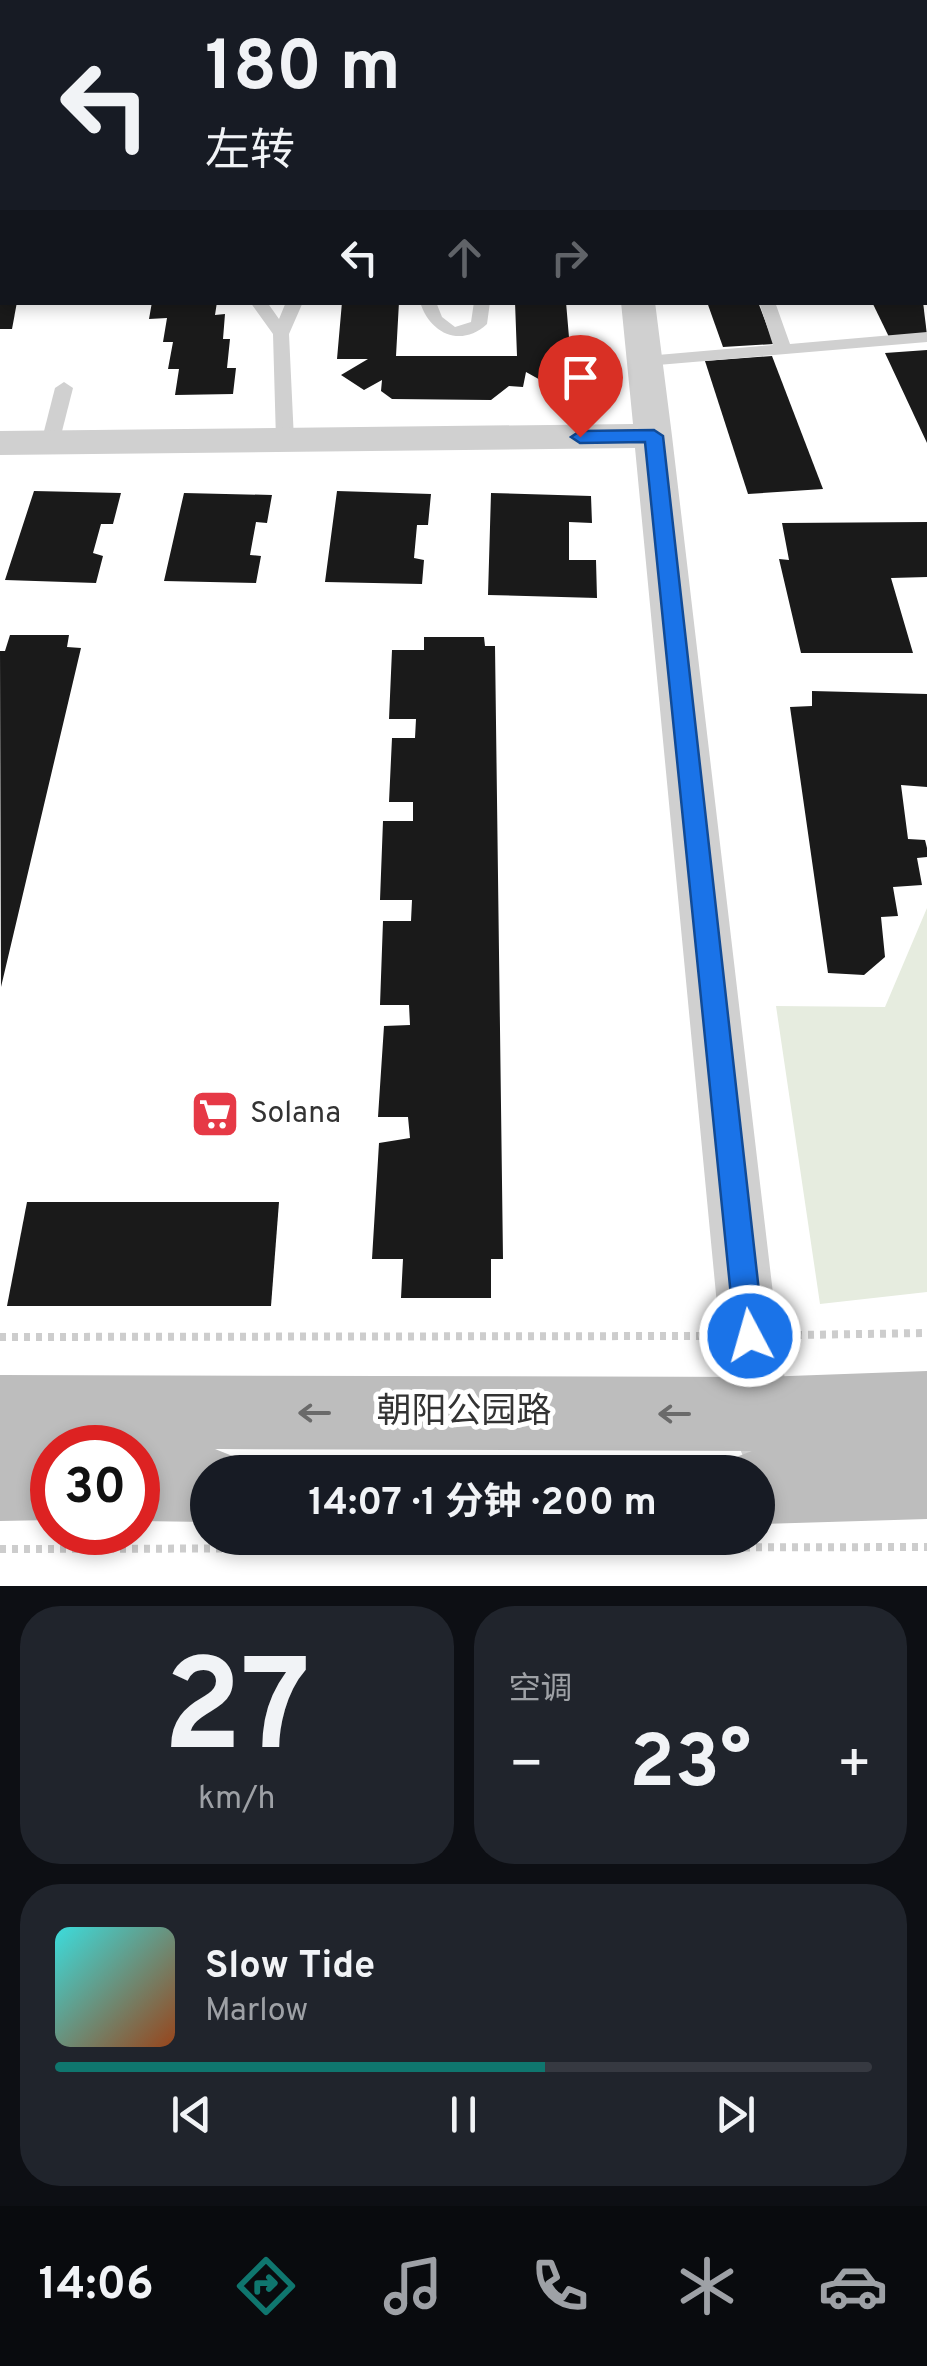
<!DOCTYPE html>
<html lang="zh">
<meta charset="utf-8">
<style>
body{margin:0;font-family:Overpass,"Noto Sans SC",sans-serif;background:#20242c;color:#f1f3f6;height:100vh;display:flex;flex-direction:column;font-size:38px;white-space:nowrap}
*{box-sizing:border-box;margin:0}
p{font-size:32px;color:#9ea1a6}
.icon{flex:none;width:55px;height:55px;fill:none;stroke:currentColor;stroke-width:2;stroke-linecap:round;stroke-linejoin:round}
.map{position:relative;height:1586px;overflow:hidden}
.drawer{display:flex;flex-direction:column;gap:20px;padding:20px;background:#0d0f14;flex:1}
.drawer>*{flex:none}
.top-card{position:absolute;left:0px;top:0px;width:928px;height:305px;box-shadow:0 5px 15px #0003;background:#171b24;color:#f1f3f6;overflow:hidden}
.speed{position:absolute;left:30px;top:1425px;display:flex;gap:20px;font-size:50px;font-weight:700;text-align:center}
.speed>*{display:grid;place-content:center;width:130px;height:130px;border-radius:50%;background:#171b24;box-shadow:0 5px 15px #0003;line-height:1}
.speed .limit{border:15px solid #d22;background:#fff;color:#111}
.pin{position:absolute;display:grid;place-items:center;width:85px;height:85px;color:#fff;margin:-102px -42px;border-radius:50% 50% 50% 0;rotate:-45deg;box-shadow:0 0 10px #0007}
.pin .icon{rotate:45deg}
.me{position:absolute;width:110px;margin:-55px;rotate:354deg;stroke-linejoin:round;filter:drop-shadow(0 0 8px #0008)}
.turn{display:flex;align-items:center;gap:35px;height:210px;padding:0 40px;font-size:45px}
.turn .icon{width:130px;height:130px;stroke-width:2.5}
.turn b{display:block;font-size:70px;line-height:85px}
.lanes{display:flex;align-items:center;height:95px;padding:0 40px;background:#0003;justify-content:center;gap:50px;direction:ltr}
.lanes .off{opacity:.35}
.big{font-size:75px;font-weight:700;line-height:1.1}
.drawer .tile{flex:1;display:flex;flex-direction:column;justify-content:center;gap:15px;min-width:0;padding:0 35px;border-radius:40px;background:#20242c}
.drawer .dial{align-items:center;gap:0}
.dial b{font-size:130px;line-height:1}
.song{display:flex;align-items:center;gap:30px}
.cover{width:120px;height:120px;border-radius:15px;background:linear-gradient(135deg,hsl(180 70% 55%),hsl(20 70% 35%))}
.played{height:10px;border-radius:5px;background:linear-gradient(90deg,#0f766e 60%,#363941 60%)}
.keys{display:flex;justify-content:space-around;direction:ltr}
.heat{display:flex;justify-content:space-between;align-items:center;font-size:55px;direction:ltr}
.drawer .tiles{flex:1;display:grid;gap:20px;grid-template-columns:1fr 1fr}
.tile:last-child{grid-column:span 2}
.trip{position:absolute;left:190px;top:1455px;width:585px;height:100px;border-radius:50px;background:#171b24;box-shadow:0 5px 15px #0003;font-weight:700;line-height:100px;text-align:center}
.menu{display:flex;height:160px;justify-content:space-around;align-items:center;background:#090b0e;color:#9ea1a6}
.menu .icon{width:70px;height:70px}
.menu .active{color:#0f766e}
.menu b{font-size:45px;color:#f1f3f6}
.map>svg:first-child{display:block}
.green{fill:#e6ecdf}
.building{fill:#1a1a1a}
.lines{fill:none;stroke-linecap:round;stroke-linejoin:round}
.path{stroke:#cdcdcd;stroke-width:8;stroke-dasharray:6 6;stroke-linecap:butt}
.service{fill:#d0d0d0;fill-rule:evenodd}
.minor{fill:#d0d0d0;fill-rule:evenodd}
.secondary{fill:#bdbdbd;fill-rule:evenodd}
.oneway{stroke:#6a6a6a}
.route{fill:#1a73e8;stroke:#114b97;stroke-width:2.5}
.labels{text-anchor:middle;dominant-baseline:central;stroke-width:10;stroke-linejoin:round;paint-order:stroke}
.poi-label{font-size:30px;fill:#333;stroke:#fff;text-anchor:start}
.near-street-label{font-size:35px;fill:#333;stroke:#fff}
</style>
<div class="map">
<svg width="927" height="1586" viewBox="0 0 927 1586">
<rect width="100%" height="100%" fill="#fff"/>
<path class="green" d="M927,908V1292L820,1304L776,1006L885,1007Z"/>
<g class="building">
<path d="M0,302H17L12,329H0Z"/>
<path d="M152,302H217L215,315L225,314L223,339H230L227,368H236L233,394L175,395L179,369H168L173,342H163L167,318L149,319Z"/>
<path d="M342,302H399L396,356H517L515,302H566L571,361H547L562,370L544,382L526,372L523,387L509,386L491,400L392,399L381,391L382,380L364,390L341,375L368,359H337Z"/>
<path d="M707,302H758L774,344L723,347Z"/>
<path d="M872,302H923L927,335L889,337Z"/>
<path d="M927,350V443L885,353Z"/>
<path d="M772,356L823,489L748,494L705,361Z"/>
<path d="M34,491L121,493L113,524H101L93,553L103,556L96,583L5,580Z"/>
<path d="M337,491L431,494L428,525H417L414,558L424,560L422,584L325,582Z"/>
<path d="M184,493L272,495L267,523L256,522L250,555L261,556L256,583L164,581Z"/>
<path d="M491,493L591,496L592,523L569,522V560H596L597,598L488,595Z"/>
<path d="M927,522V577L891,578L913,653H801L779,559L789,560L782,523Z"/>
<path d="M10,635H69L67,647L81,648L1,987L0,651H5Z"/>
<path d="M424,637H484L485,646H495L503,1259H491V1298H401L403,1259H372L379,1143L410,1138L408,1117H378L384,1026L410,1025L409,1005H380L383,921H411L412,900H380L383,821H413V802H389L392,738H415L416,719H389L392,650H424Z"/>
<path d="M812,691L927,694V787L901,785L908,839L925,840L927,848V857L917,858L922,885L893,887L898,916L881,917L885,957L864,975L828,973L790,707L812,706Z"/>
<path d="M27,1202H279L271,1306H7Z"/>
</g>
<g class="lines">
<g class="path">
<path d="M796,1335L927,1333"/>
<path d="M0,1337L704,1336"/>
<path d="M0,1549L927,1547"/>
</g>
<g class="service">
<path d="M925,286L927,287V300L925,299Z"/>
<path d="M250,302H267L279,319L286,302H303L289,334L294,440L285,446L276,440L273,334Z"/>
<path d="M420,302H436L442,317L455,327L471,322L474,302H490L487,324C461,348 430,334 420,302Z"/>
<path d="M759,302H775L790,344L927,332V342L646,366L637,361L646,356L773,345Z"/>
<path d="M64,382L73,388L59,443L50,449L41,443L55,388Z"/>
</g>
<g class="minor">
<rect x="588" y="0" width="26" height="2"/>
<rect x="0" y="143" width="2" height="18"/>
<path d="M621,302H655L672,436L778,1336L794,1435L785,1456L764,1465L743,1456L734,1435L720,1336L635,448L0,455V431L633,424Z"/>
</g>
<path class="secondary" d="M927,1371V1519L758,1524V1472H726L731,1459L752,1451L215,1449L235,1457L241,1472H208V1522L138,1521V1448H52V1520L0,1521V1375L762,1377Z"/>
</g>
<defs><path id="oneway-shaft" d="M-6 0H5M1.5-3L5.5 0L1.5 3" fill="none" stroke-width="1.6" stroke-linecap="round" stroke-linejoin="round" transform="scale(2.5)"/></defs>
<g class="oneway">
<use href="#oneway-shaft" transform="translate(314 1413) rotate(-180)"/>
<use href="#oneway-shaft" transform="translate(674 1414) rotate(-180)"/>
</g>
<path class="route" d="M654,430L663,436L764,1336L760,1347L750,1351L739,1347L735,1336L645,442L580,443L571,437L580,431Z"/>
<defs>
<g id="supermarket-square" transform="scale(2.5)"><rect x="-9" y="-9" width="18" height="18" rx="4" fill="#e63946" stroke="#fff"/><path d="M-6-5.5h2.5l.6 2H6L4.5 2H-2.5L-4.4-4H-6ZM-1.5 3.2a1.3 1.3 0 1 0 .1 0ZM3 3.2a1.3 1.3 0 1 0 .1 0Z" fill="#fff"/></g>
</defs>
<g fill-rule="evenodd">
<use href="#supermarket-square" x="215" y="1114"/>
</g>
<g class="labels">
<g class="poi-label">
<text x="250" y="1114">Solana</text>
</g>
<g class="near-street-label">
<text x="464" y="1413">朝阳公园路</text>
</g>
</g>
</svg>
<div class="speed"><div class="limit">30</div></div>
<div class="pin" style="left:580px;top:437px;background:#d93025"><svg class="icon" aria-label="arrive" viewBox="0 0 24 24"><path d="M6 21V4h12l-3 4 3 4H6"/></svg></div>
<svg class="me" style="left:750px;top:1336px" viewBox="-20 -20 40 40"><circle r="17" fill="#1a73e8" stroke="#fff" stroke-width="3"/><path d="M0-11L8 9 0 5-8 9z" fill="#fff"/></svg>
<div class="trip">14:07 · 1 分钟 · 200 m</div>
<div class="top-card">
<div class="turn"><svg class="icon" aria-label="left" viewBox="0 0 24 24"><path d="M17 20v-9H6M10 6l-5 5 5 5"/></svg><div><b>180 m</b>左转</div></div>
<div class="lanes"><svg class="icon" aria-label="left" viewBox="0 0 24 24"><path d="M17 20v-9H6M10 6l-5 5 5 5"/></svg><svg class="icon off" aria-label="ahead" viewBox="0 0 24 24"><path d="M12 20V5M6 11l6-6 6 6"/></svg><svg class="icon off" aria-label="right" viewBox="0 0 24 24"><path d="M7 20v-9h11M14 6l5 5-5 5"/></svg></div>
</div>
</div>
<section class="drawer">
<div class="tiles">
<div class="tile dial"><b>27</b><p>km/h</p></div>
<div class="tile"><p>空调</p>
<div class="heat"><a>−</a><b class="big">23°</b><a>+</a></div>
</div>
<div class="tile">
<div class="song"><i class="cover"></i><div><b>Slow Tide</b><p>Marlow</p></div></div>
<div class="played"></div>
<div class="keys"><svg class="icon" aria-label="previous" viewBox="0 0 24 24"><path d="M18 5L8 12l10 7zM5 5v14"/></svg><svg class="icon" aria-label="pause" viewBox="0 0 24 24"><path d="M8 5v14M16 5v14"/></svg><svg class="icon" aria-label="next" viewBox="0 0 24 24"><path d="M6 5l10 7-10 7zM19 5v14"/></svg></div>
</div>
</div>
</section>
<nav class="menu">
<b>14:06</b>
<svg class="icon active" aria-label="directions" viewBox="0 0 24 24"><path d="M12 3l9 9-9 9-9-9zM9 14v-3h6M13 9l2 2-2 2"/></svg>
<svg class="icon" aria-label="music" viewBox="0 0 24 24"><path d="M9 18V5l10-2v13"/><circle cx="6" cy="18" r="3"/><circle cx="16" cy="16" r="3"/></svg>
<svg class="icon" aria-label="phone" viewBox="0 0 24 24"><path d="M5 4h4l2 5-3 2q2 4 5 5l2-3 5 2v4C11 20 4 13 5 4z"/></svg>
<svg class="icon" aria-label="climate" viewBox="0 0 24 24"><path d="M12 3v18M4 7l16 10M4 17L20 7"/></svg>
<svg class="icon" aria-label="car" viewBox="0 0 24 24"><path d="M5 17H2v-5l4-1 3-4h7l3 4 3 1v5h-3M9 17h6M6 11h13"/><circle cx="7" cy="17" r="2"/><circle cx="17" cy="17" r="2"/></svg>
</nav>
